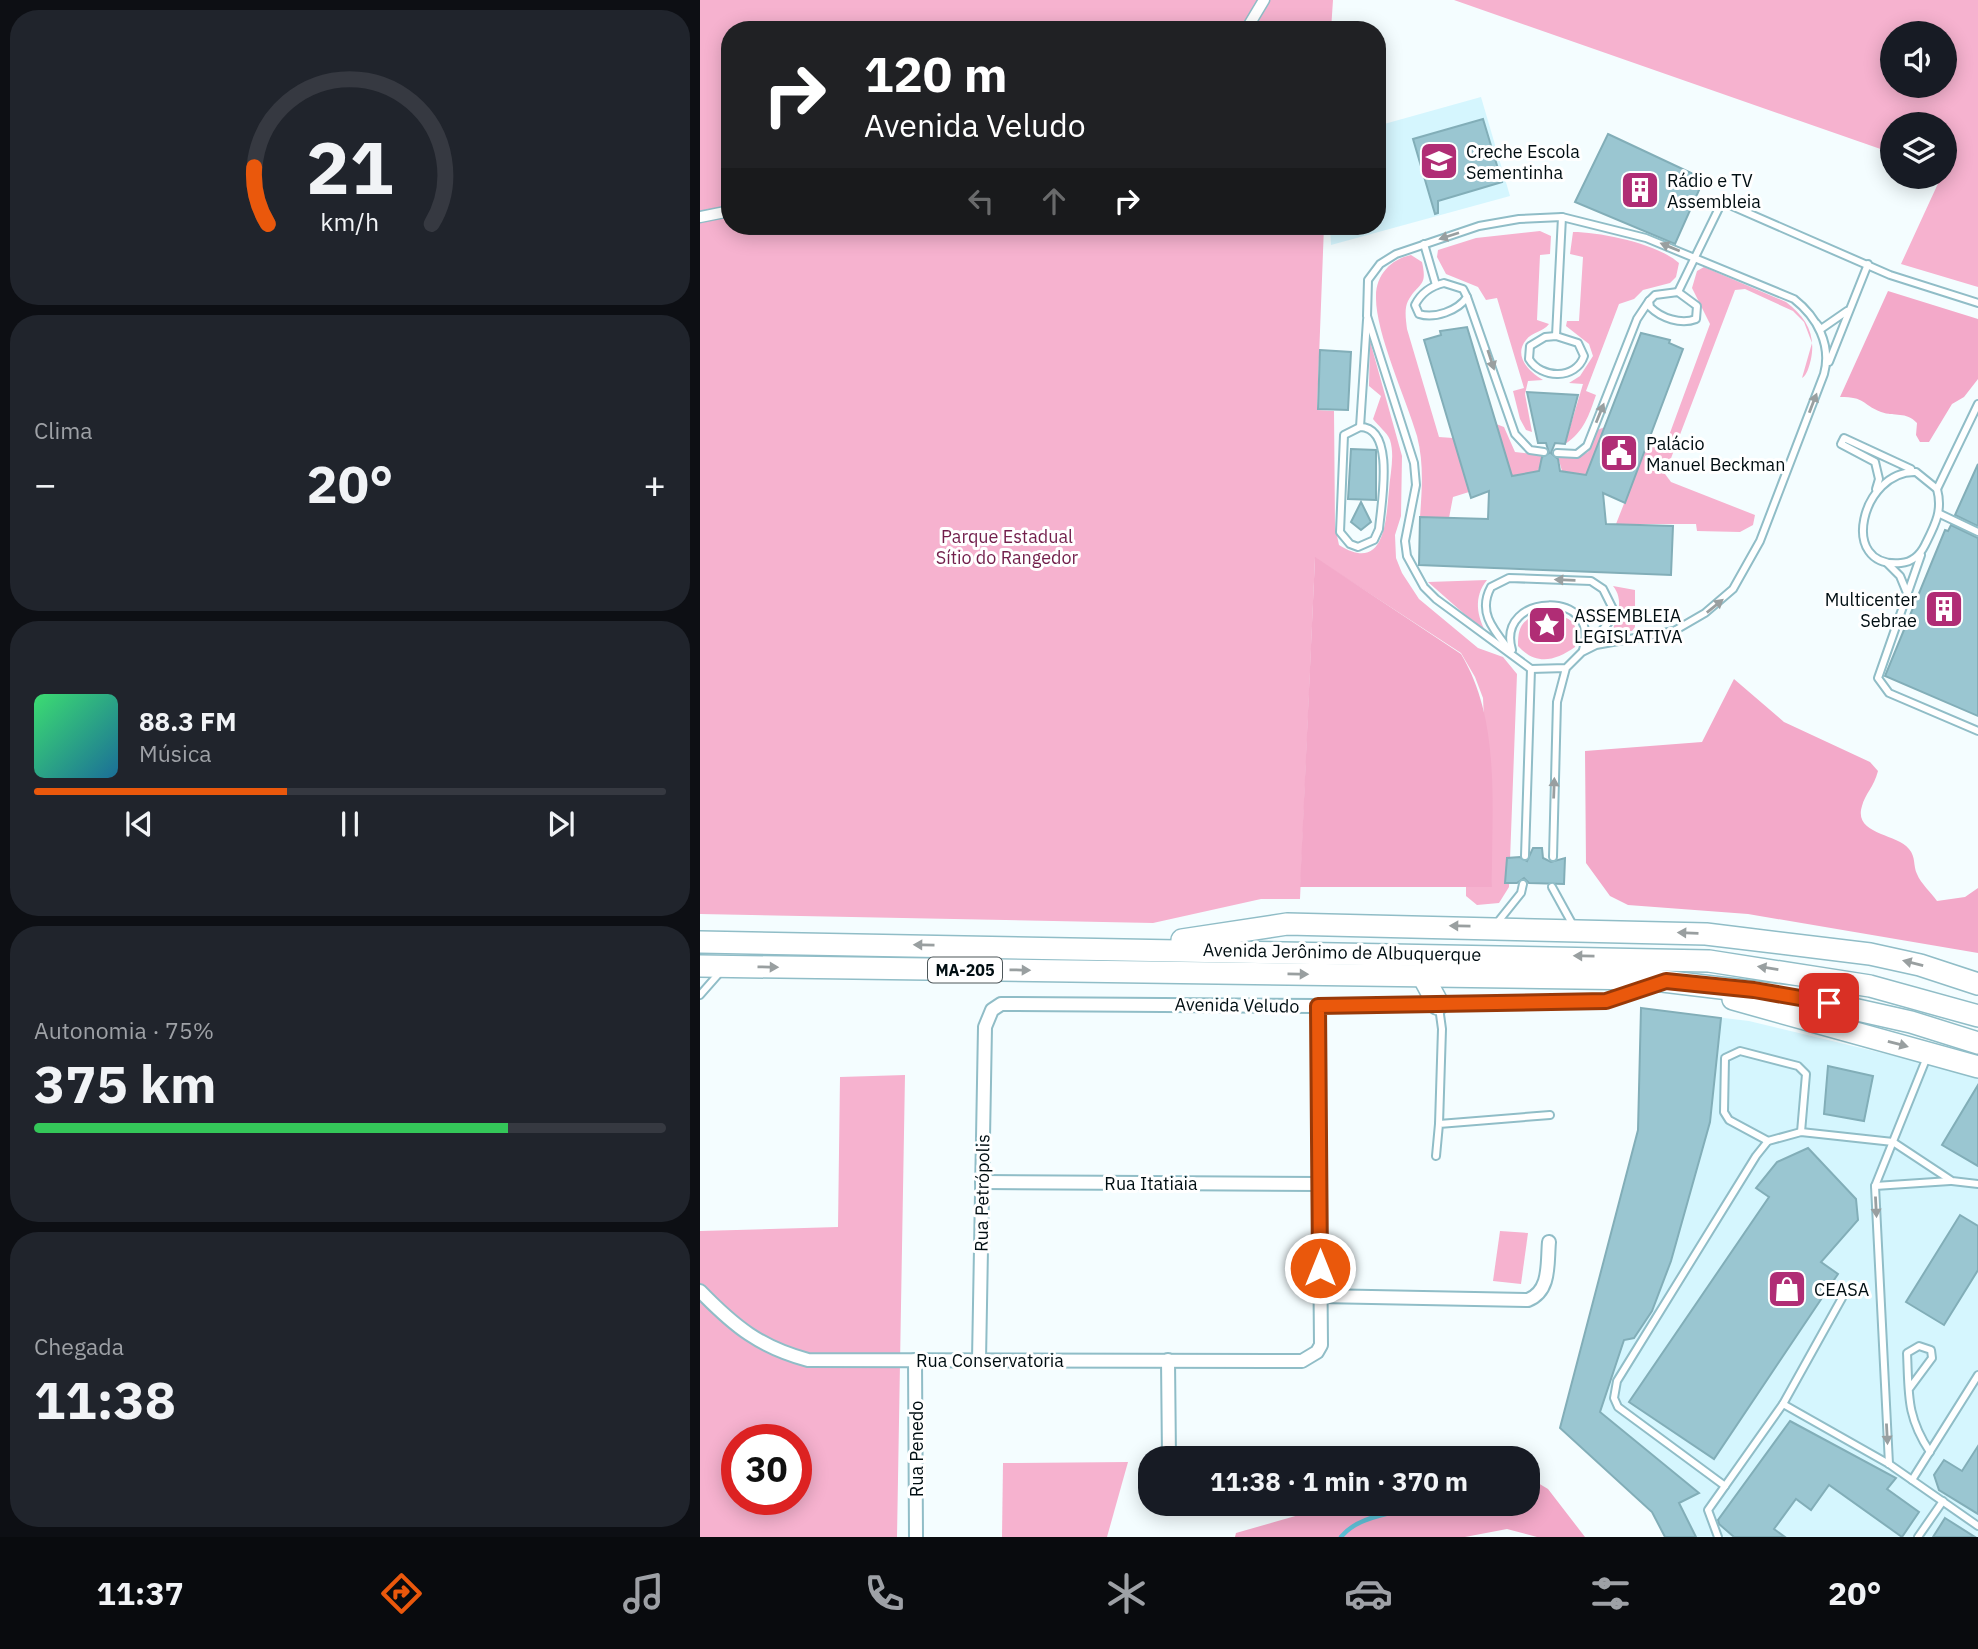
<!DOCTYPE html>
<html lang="pt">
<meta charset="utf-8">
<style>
body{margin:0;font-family:"IBM Plex Sans",sans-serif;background:#20242c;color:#f1f3f6;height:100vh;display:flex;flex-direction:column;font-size:26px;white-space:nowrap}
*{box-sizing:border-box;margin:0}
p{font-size:23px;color:#9ea1a6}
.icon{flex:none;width:38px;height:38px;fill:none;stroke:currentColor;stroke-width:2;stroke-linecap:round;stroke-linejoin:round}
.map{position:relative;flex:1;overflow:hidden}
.details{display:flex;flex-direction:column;gap:10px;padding:10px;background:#0d0f14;width:700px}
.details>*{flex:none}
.banner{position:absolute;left:21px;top:21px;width:665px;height:214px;border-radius:28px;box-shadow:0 4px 18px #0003;background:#202124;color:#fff;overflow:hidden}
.controls{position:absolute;left:1180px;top:21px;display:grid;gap:14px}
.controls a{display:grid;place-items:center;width:77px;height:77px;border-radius:50%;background:#171b24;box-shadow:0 4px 18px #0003;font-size:35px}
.speed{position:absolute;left:21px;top:1424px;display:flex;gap:14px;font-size:35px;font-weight:700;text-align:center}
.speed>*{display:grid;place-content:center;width:91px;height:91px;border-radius:50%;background:#171b24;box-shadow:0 4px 18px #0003;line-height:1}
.speed .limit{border:10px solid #d22;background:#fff;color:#111}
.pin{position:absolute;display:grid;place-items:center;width:60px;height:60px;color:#fff;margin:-30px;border-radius:14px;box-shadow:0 4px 10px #0006}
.me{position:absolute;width:77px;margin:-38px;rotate:0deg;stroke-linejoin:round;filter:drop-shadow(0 0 5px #0008)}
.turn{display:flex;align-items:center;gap:24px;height:147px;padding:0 28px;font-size:32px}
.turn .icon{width:91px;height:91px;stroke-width:2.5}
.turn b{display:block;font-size:49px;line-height:60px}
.lanes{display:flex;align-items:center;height:66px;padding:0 28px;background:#0003;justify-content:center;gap:35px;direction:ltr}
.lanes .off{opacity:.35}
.big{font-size:52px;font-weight:700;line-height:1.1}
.details .card{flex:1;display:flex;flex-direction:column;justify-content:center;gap:10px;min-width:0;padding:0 24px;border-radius:28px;background:#20242c}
.details .dial{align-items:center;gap:0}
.dial svg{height:182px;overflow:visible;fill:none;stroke:#363941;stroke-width:7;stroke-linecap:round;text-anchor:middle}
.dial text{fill:#f1f3f6;stroke:none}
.song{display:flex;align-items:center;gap:21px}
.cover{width:84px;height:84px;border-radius:10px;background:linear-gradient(135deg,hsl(140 70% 55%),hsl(200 70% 35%))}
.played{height:7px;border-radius:4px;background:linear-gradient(90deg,#ea580c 40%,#363941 40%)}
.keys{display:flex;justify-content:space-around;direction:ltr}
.heat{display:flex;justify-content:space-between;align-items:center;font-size:38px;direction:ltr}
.charge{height:10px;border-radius:5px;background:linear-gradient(90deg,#34c759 75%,#363941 0)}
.trip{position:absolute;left:438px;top:1446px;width:402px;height:70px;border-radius:28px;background:#171b24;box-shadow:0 4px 18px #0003;font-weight:700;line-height:70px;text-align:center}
.tabs{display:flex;height:112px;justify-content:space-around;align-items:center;background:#090b0e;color:#9ea1a6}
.tabs .icon{width:49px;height:49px}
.tabs .selected{color:#ea580c}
.tabs b{font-size:32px;color:#f1f3f6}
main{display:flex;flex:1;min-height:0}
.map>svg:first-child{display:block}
.built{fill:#d5f6fe}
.green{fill:#f6b2cf;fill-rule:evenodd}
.forest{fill:#f3a9c9}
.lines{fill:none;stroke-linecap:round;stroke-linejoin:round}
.stream{stroke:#5fc0d6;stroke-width:4.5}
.building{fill:#9ac6d1;stroke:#82aeb8;stroke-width:2}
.service-casing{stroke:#90bdc7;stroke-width:10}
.pedestrian-casing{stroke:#90bdc7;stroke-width:13}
.minor-casing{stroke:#90bdc7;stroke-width:16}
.primary-casing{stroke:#90bdc7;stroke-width:24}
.service{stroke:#fff;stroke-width:6}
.pedestrian{stroke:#fff;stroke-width:10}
.minor{stroke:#fff;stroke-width:12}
.primary{stroke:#fff;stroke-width:21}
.oneway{fill:#999fa0}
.route-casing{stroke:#983908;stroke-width:18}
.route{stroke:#ea580c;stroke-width:12}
.labels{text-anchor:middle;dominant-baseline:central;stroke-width:6;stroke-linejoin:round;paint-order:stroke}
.shield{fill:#fff;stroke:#4d5659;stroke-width:2}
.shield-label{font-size:16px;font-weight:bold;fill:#010e12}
.poi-label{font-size:18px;fill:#010e12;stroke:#fff;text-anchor:start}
.park-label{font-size:18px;fill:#721e4b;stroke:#fff}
.street-label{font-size:18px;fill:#010e12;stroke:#fff}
</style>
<main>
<section class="details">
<div class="card dial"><svg viewBox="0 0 100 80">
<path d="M14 69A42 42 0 1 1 86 69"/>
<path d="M14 69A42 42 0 0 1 8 44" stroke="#ea580c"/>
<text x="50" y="56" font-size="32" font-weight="700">21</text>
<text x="50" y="72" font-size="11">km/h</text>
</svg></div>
<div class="card"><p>Clima</p>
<div class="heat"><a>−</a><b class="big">20°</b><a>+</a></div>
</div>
<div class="card">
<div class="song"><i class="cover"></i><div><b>88.3 FM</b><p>Música</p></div></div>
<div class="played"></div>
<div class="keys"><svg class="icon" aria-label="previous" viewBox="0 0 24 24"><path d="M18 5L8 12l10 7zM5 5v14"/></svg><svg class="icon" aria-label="pause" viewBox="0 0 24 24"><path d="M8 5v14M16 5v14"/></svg><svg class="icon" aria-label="next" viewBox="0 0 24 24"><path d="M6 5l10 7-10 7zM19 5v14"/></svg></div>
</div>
<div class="card"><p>Autonomia · 75%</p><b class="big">375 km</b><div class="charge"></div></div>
<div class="card"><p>Chegada</p><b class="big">11:38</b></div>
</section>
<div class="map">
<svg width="1278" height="1537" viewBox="0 0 1278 1537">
<rect width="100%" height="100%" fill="#f4fdff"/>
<g class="built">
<path d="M781,97L810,196L631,245L630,226H677V126Z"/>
<path d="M941,1008L1049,1021L1278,1076V1537H965L952,1511L860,1428L938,1130Z"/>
</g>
<g class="green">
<path d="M0,0H633L631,30H30V226H624L617,410L634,411L635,526L639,545C685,574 686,520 689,490C690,474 695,456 690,440C687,432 678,426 673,419L681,396L669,386L670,341L702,456L701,516L695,535L696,558L702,573L719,599L778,648L803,657L817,674L809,887L799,903L777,905L766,896V887H792L783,698L775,677L761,653L615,558L600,899H561L453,923L0,914Z"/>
<path d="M754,0H1278V287L1201,264L1241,177H1244V124H1192V153ZM1192,33H1244V86H1192Z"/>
<path d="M840,231L851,236L850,254L840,255L837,320L849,324C843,332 832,332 826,340C813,356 829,372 843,380L828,381L825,394L832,432L826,430L820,419L813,391L824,388L797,298L786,300L778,287L746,274L737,257L738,250L776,238Z"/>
<path d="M873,232C901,232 958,244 979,263L976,277L970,283L943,290L934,299L919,304L886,391L896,395C889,415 884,432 865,444L883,384L869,383L880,376L893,356L889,344L866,326L867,321H879L883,257L870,254Z"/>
<path d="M711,255L722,262C728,288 718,282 708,301C704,309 706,320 707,329L739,437L753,438L769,492L753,497L749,518L720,517C722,489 724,463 717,436C706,398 675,332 676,296C676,275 691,259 711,255Z"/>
<path d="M1004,267L1086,302C1106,317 1116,334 1111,359C1109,367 1107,375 1102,378L1112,343L1104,322L1093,311L1045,289L1035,290L965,474L971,482L1055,515L1053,525L1040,532L997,531L996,524H916L949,440L962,443L967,441L1010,324L992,288L997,271Z"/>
<path d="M796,424L804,427L815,452L843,455L838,471L812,476Z"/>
<path d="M905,427L886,475L862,471L858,457H878L888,452L897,430Z"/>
<path d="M787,580C773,597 777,617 787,634L728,582Z"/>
<path d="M913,586L935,590V627L932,631H912C918,618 924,599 913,586Z"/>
<path d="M834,615C859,615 883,613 875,647C855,661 836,666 818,646C818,630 820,623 834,615Z"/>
<path d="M205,1075L197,1537H0V1231L138,1227L140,1077ZM37,1440H96V1500H37Z"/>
<path d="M800,1231L828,1233L821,1284L793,1281Z"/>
<path d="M428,1462L407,1537H302L303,1463Z"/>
</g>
<g class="forest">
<path d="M1188,291L1278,319V379L1264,397L1252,404L1229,442H1220L1216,435L1217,423C1206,411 1195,417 1181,412C1161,404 1166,397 1140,397Z"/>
<path d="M615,557L761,654C802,722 791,810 792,887H600Z"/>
<path d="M1034,679L1084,722L1170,762L1178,771C1174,787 1165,794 1162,806C1153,835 1196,833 1209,849C1216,857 1213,866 1217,874C1221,884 1231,892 1237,901L1265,897L1278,888V953L1048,914L928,905L910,896L886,863L885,751L1002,742Z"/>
<path d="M828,1477L848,1489L885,1537H837L807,1529L765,1537H535L536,1533L641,1503H828Z"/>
</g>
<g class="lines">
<path class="stream" d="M641,1537C660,1513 700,1514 726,1503"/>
</g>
<g class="building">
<path d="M783,119L802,182L738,201V213L735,214L713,139Z"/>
<path d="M908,134L1004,179L975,244L875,202Z"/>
<path d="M767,327L812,476L839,471L842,457L849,453L846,443H838L827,392L878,395L865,444L855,443L851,453L858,459L860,471L886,475L941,333L970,340L969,343L983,349L925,503L903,493L906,524L973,526L971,575L719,565L720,517L788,519L789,491L771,498L724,340L741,335L740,331Z"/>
<path d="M620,350L651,352L648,410L618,409Z"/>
<path d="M651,449L676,450V500L648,499Z"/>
<path d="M1278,464V526L1255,515Z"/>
<path d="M661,502L671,522L661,530L651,522Z"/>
<path d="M1251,525L1278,538V716L1185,676L1245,530L1248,531Z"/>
<path d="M833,848H842L843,858L851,862L865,858L864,884L829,883L824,878L817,883H805L807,858L820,857L827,861Z"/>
<path d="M941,1008L1021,1018L1010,1122L971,1261L952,1311L934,1338L924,1340L900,1412L999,1493L979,1503L996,1537H965L952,1512L860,1428L938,1130Z"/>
<path d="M1128,1066L1173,1076L1164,1121L1124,1114Z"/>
<path d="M1278,1085V1166L1242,1145Z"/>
<path d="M1108,1148L1156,1199L1158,1220L1121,1262L1138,1274L1014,1459L929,1402L1069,1197L1056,1188L1077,1162Z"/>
<path d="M1260,1215L1278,1226V1270L1244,1325L1206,1302Z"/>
<path d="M1090,1421L1196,1478L1187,1489L1219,1512L1202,1537L1129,1485L1111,1510L1096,1499L1074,1529L1085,1537H1034L1019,1524L1018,1520Z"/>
<path d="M1278,1446V1514L1239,1490L1234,1475L1244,1460L1262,1471Z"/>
<path d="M1245,1518L1275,1537H1233Z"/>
</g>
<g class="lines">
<g class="service-casing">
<g id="service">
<path d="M724,244L736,285"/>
<path d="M744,283L763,289L767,297C758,311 734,319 719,314L715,305C721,293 731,286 744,283Z"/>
<path d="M978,292L1020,206L1025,203L1190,275L1278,303"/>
<path d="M978,292L997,306L996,319C981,325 961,318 950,307L949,301L955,295Z"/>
<path d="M767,297L815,434L830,450L844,452"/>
<path d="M1117,324L1121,329L1147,311"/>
<path d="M856,336L878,343L884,356C876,380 841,379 829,359L830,346L845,337Z"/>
<path d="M856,336L862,217"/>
<path d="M1129,362L1168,264"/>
<path d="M660,427C696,427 681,505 679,529L674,540L658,547L650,544L640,532L644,435Z"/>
<path d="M660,427L667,320"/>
<path d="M857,453L877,454L887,446L937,319L949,301"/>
<path d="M1216,472L1237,489C1243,511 1235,525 1225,545C1220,555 1213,562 1201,563C1137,569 1162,470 1216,472Z"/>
<path d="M1176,489L1179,479L1175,462L1141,444L1144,438L1211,469"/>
<path d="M1237,489L1278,404"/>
<path d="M1240,514L1278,532"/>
<path d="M1221,555L1178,678L1189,693L1278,731"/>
<path d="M1187,563L1200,576L1207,593"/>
<path d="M807,647C792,628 778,611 791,587L809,578L891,581L903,589L913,609L909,622L889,646"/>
<path d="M812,650C795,592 903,589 883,650"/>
<path d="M825,856L831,669"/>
<path d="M853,857L857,702L866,668L882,652L896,645L974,631L1005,613L1033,589L1060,541L1124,374C1132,345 1117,317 1094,299L946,238L862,217L819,219L779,226L696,254L680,264L668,280L667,316L714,463L716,485L705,541L707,556L724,587L736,599L831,669L866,668"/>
<path d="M852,887L874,927"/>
<path d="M797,923L821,893L823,884"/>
<path d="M0,995L22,970"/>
<path d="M739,1124L742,1029L739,1007"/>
<path d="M1068,1141L1029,1120L1024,1112L1025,1058L1040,1051L1098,1066L1106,1074L1101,1132"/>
<path d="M736,1156L739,1124L850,1115"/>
<path d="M1175,1186L1250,1181"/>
<path d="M1142,1298L1083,1404L1025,1486L918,1407L914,1398L917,1381L1056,1156L1068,1141L1101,1132L1193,1142L1252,1181L1278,1184"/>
<path d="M1209,1389L1232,1358L1231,1350L1219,1346L1207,1353C1209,1394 1206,1416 1230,1452"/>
<path d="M1083,1404L1189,1464L1278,1526"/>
<path d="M1189,1464L1175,1186L1227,1057"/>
<path d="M1212,1480L1278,1375"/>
<path d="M1018,1537L1008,1510L1025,1486"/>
<path d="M1218,1537L1243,1501"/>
</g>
</g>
<g class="pedestrian-casing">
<g id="pedestrian">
<path d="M546,30L564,0"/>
<path d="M0,217L30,211"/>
</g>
</g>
<g class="minor-casing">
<g id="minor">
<path d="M282,1182L619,1184"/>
<path d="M0,1291C35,1327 60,1347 108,1360L602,1361L617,1352L621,1345L618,1006"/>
<path d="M620,1296L828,1300C851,1291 847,1263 849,1242"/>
<path d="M215,1360L216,1537"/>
<path d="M279,1360L285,1027L292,1010L301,1004L618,1006L906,1001L957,984"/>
<path d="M468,1360L469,1458"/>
<path d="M470,1503V1508"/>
</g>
</g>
<g class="primary-casing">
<g id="primary">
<path d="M482,940L587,924L1006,934L1170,954L1220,965L1278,984"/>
<path d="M0,942L1009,961L1170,986L1278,1016"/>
<path d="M0,966L946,979L1104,998L1211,1022L1278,1043"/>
<path d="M723,976L738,1004"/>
<path d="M1033,999L1278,1067"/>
</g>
</g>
<use href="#service" class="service"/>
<use href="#pedestrian" class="pedestrian"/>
<use href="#minor" class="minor"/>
<use href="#primary" class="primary"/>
</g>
<defs><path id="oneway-solid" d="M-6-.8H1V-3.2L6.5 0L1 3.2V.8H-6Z" transform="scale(1.75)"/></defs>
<g class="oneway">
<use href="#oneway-solid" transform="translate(749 236) rotate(162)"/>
<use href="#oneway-solid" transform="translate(970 247) rotate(-158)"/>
<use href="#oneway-solid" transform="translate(791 360) rotate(72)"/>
<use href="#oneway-solid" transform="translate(1113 403) rotate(-69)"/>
<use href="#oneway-solid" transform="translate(900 413) rotate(-68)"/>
<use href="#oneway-solid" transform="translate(865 580) rotate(-178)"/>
<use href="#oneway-solid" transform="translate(1015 606) rotate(-39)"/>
<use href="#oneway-solid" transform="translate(854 788) rotate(-88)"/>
<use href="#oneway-solid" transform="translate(760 926) rotate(-179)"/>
<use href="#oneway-solid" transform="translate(988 933) rotate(-178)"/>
<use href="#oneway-solid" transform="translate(224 945) rotate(-179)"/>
<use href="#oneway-solid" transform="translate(884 956) rotate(-179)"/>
<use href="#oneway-solid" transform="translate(1213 963) rotate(-166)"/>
<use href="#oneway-solid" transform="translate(68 967) rotate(1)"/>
<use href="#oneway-solid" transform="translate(1068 968) rotate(-171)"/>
<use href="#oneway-solid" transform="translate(320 970) rotate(1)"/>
<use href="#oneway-solid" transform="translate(598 974) rotate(1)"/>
<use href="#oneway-solid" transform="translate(1198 1044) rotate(15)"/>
<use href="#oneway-solid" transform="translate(1176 1207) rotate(87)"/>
<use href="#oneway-solid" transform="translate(1187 1434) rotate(87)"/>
</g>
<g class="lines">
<g class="route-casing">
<path id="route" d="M620,1268L618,1006L906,1001L966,981L1054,990L1129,1003"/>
</g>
<use href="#route" class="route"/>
</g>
<defs>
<g id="school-square" transform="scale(2.0125)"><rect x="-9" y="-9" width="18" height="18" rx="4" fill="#b02d75" stroke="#fff"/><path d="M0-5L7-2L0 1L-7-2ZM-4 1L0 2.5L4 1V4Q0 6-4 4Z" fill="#fff"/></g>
<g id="building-square" transform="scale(2.0125)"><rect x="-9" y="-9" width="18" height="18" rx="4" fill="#b02d75" stroke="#fff"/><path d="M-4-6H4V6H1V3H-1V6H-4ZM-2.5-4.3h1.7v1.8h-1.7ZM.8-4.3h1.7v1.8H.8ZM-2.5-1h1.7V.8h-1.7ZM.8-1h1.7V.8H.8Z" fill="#fff"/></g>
<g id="civic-square" transform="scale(2.0125)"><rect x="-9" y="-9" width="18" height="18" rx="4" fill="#b02d75" stroke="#fff"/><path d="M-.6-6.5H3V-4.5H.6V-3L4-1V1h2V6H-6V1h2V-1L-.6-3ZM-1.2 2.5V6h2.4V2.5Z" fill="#fff"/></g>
<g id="sight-square" transform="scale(2.0125)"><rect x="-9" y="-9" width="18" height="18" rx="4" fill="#b02d75" stroke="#fff"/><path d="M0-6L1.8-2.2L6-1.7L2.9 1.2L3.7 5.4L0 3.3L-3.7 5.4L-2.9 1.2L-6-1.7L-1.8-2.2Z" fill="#fff"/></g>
<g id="shop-square" transform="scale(2.0125)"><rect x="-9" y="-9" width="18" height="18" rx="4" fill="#b02d75" stroke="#fff"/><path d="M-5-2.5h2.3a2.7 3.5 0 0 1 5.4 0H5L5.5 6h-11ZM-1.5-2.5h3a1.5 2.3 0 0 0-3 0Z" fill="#fff"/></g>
</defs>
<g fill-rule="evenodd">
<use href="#school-square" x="739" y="161"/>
<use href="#building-square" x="940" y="190"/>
<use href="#civic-square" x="919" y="453"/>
<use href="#building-square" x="1244" y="609"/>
<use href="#sight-square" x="847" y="625"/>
<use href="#shop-square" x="1087" y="1289"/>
</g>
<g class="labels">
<rect class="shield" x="228" y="957.5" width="74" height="25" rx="5"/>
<g class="shield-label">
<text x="265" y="970">MA-205</text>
</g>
<g class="poi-label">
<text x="766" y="151">Creche Escola<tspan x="766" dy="21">Sementinha</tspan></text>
<text x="967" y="180">Rádio e TV<tspan x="967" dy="21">Assembleia</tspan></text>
<text x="946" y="443">Palácio<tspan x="946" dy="21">Manuel Beckman</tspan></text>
<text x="1217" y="599" text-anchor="end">Multicenter<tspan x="1217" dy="21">Sebrae</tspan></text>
<text x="874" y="615">ASSEMBLEIA<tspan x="874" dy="21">LEGISLATIVA</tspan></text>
<text x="1114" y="1289">CEASA</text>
</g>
<g class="park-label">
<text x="307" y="536">Parque Estadual<tspan x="307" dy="21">Sítio do Rangedor</tspan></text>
</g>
<g class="street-label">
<text transform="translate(642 952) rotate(1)">Avenida Jerônimo de Albuquerque</text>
<text transform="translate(537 1005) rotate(1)">Avenida Veludo</text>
<text x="451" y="1183">Rua Itatiaia</text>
<text transform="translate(282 1193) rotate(-89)">Rua Petrópolis</text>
<text x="290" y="1360">Rua Conservatoria</text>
<text transform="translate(216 1449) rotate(-90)">Rua Penedo</text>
</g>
</g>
</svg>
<div class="controls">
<a><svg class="icon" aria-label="sound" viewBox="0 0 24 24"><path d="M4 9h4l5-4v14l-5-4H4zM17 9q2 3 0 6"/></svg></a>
<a><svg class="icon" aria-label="layers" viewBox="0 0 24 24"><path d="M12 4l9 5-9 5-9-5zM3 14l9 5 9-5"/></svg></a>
</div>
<div class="speed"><div class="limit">30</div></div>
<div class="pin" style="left:1129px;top:1003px;background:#d93025"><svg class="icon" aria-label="arrive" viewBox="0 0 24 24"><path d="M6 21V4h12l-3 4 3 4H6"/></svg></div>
<svg class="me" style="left:620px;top:1268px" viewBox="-20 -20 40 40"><circle r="17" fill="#ea580c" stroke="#fff" stroke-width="3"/><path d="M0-11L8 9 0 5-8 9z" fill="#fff"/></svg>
<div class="trip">11:38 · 1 min · 370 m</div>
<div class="banner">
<div class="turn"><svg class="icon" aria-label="right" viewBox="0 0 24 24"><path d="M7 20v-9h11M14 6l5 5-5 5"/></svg><div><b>120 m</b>Avenida Veludo</div></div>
<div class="lanes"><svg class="icon off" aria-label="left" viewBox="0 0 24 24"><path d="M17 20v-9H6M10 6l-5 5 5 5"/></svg><svg class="icon off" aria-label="ahead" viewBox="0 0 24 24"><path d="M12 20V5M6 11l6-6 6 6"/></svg><svg class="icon" aria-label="right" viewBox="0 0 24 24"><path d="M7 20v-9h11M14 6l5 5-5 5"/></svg></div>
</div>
</div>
</main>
<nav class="tabs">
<b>11:37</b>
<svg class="icon selected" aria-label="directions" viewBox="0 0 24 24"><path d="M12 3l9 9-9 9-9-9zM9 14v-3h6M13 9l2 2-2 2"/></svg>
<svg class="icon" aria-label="music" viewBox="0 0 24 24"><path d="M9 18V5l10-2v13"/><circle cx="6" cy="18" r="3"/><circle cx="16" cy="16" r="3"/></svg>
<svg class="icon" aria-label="phone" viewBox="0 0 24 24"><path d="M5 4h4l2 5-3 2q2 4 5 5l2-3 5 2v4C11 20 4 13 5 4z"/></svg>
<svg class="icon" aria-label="climate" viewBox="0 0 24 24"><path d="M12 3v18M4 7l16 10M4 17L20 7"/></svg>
<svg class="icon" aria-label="car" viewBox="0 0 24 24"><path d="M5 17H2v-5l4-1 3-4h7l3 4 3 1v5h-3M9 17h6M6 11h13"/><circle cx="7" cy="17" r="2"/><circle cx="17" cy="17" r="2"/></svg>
<svg class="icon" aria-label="filters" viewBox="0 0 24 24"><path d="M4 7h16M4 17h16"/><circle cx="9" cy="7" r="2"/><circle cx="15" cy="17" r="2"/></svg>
<b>20°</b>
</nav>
